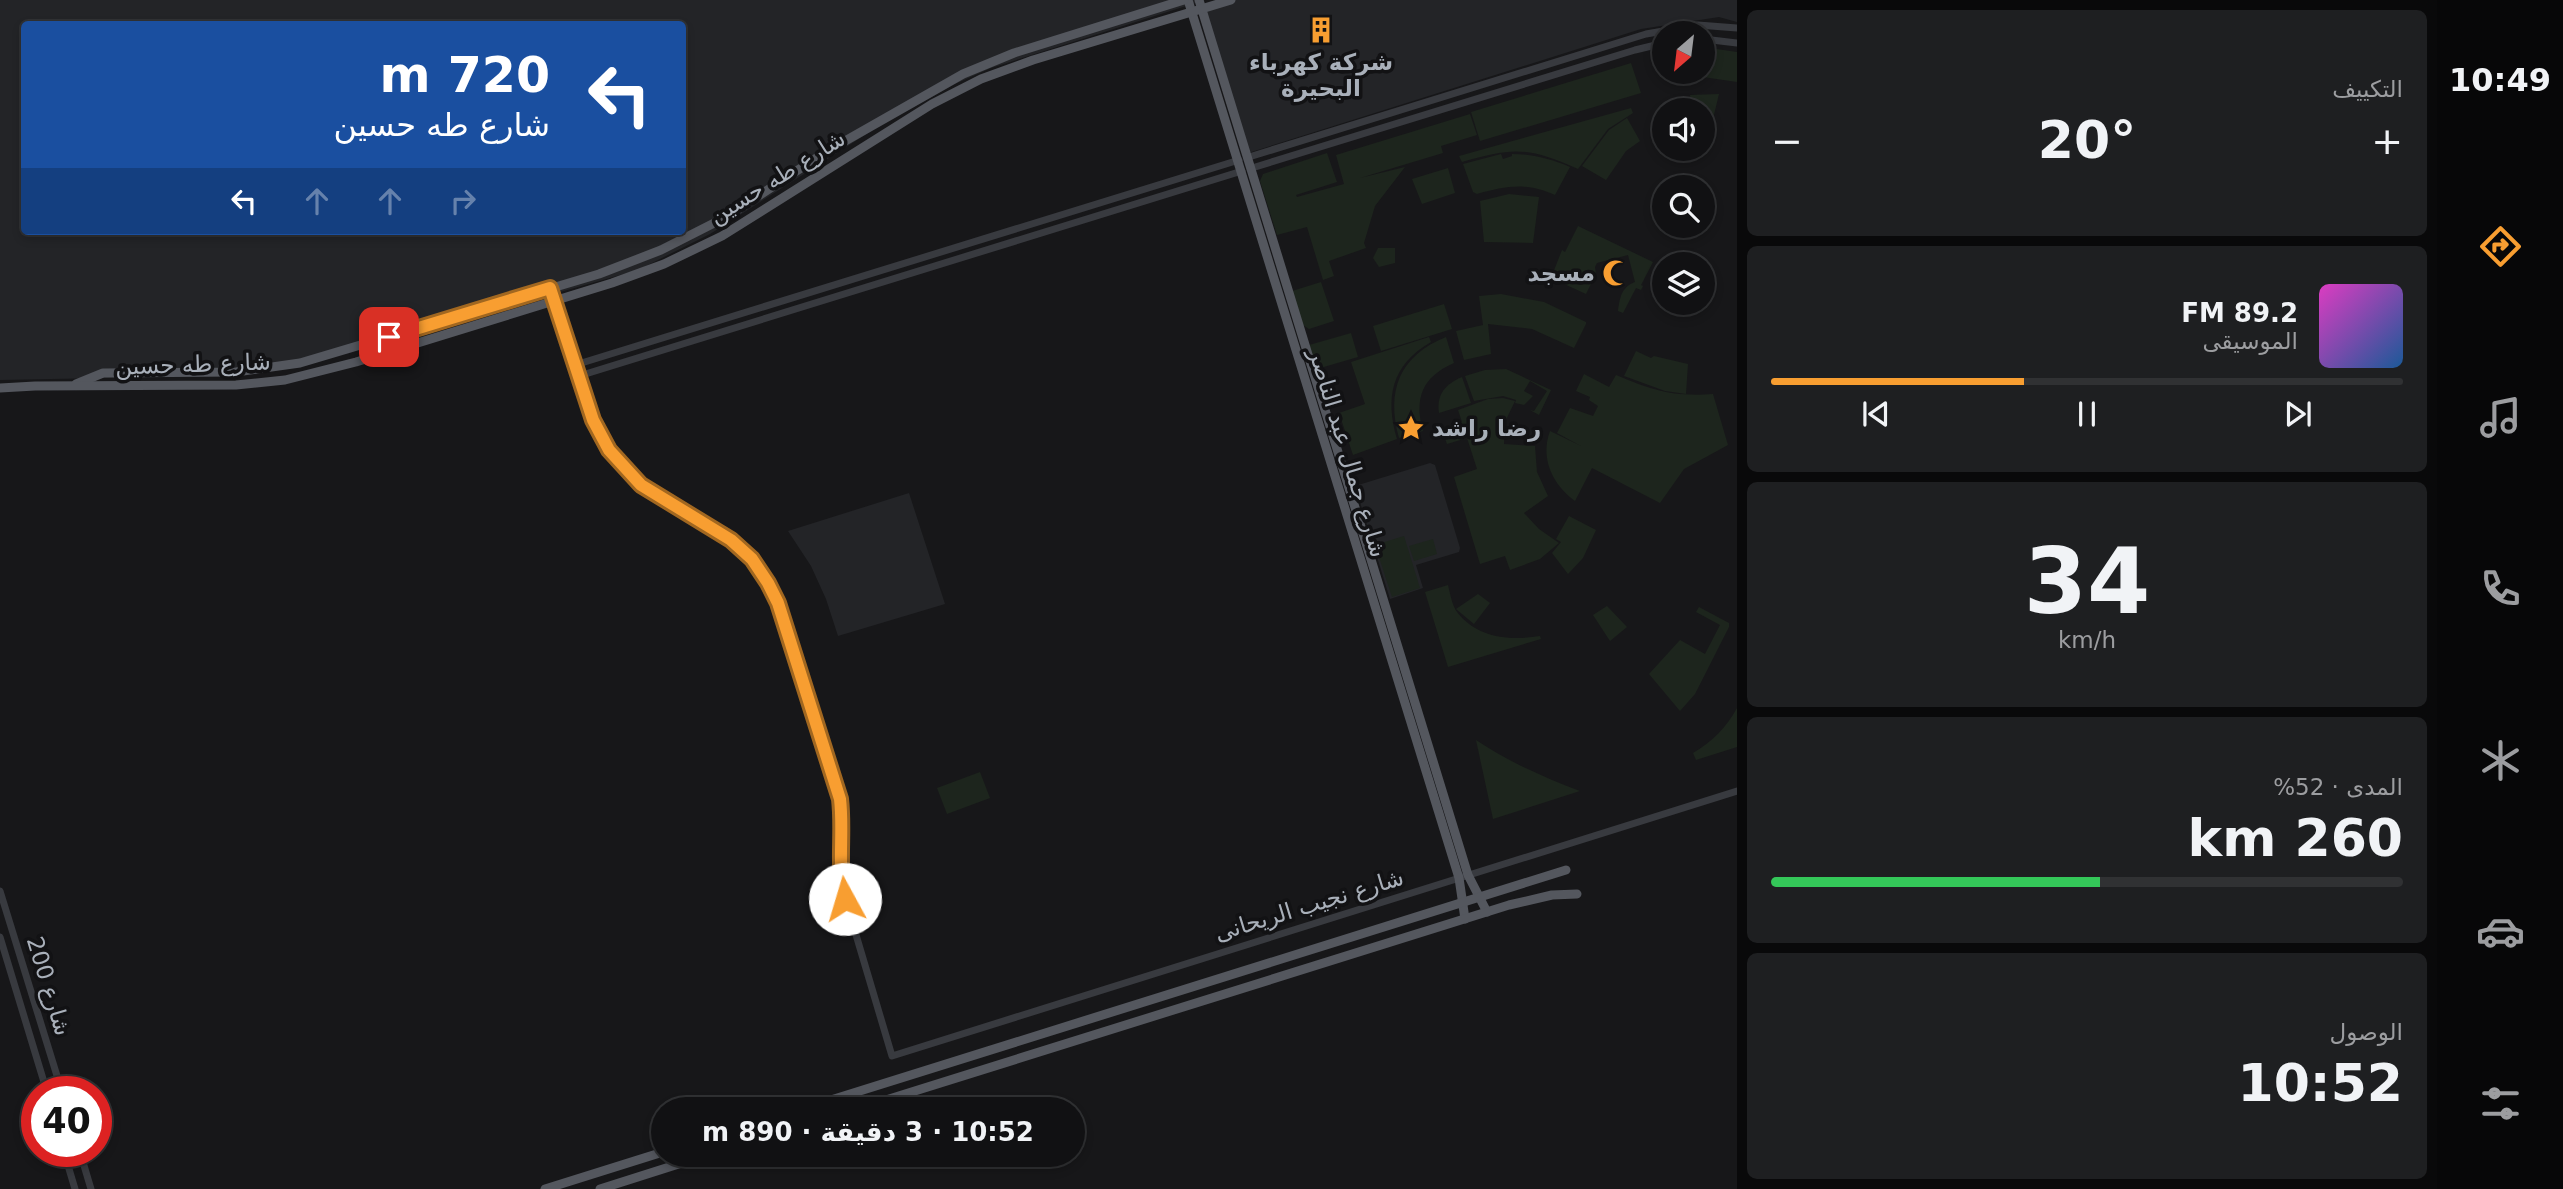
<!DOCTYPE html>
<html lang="ar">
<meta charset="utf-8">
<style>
body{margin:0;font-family:"DejaVu Sans","Noto Naskh Arabic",sans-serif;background:#1e1f21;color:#f1f3f6;direction:rtl;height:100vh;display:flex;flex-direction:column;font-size:26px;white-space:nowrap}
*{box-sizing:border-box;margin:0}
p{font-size:23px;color:#9c9da0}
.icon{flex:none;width:38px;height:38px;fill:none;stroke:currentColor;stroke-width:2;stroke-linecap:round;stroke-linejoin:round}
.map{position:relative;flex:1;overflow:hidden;direction:ltr}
.panel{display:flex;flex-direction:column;gap:10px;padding:10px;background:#09090a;width:700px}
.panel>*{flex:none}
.banner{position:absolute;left:21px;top:21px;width:665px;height:214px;border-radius:7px;box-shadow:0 4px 10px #0003,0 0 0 2px #303133;direction:rtl;background:#1a4fa0;color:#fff;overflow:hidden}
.needle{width:46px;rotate:208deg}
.fabs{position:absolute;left:1652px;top:21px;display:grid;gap:14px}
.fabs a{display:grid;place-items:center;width:63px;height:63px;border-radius:50%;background:#111113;box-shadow:0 4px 10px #0003,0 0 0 2px #303133;font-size:35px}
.speed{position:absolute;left:21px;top:1076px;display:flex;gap:14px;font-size:35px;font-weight:700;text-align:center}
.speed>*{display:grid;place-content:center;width:91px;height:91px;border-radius:50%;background:#111113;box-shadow:0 4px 10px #0003,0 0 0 2px #303133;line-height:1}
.speed .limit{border:10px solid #d22;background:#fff;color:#111}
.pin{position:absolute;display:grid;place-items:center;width:60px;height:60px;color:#fff;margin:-30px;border-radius:14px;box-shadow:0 4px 10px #0006}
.me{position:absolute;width:77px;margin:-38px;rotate:354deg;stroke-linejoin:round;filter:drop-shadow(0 0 5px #0008)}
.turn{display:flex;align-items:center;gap:24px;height:147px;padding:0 21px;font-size:32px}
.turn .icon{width:91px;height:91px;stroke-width:2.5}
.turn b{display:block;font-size:49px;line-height:60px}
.lanes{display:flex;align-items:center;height:66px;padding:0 21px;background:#0003;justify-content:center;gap:35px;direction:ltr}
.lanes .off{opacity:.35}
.big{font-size:52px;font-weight:800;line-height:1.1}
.panel .tile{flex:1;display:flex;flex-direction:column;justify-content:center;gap:10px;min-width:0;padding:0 24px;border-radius:10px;background:#1e1f21}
.panel .dial{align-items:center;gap:0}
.dial b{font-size:91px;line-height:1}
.song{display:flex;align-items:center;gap:21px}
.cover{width:84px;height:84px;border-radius:10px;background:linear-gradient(135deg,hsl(310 70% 55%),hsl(210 70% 35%))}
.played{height:7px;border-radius:4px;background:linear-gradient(90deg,#f89e31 40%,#303133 40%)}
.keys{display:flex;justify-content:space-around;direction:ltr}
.heat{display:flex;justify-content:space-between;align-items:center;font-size:38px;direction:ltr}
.charge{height:10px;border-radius:5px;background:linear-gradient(90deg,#34c759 52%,#303133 0)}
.trip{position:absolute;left:651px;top:1097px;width:434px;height:70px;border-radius:35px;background:#111113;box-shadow:0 4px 10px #0003,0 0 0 2px #303133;font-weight:800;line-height:70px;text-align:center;direction:rtl}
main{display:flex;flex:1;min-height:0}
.menu{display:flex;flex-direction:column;width:126px;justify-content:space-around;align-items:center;background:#070708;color:#9c9da0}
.menu .icon{width:49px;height:49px}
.menu .on{color:#f89e31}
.menu b{font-size:32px;color:#f1f3f6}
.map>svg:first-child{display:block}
.built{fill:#232427;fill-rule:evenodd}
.green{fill:#1d251d}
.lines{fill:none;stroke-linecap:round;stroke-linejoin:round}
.minor{stroke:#383a3f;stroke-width:7}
.major{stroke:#54575e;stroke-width:9}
.route-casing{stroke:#a16720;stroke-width:18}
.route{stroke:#f89e31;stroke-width:12}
.labels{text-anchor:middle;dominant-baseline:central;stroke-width:7;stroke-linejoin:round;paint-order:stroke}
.poi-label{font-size:23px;font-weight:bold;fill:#a9b0ba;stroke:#121214}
.street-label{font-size:23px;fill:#a9b0ba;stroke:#121214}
</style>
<main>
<nav class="menu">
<b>10:49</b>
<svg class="icon on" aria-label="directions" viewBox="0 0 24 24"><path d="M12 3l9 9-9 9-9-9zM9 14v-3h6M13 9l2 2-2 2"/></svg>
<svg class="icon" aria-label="music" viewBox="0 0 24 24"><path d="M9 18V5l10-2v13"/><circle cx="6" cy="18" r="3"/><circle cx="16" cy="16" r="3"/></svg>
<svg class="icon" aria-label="phone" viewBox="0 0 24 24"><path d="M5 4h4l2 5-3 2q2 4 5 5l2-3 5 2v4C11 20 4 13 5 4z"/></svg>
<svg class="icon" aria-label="climate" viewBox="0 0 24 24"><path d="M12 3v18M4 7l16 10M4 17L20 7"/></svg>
<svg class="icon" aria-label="car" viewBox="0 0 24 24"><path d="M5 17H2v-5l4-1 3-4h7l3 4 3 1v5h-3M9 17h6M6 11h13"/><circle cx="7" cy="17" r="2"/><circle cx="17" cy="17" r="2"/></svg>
<svg class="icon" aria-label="filters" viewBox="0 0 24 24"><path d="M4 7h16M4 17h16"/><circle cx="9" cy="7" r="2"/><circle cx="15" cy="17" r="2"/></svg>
</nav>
<section class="panel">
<div class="tile"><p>التكييف</p>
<div class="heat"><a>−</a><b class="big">20°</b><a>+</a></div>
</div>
<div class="tile">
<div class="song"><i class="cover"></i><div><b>89.2 FM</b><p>الموسيقى</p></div></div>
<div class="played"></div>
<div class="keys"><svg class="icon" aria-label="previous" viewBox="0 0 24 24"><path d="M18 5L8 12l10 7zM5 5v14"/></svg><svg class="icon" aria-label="pause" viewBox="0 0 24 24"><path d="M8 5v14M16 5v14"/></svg><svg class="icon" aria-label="next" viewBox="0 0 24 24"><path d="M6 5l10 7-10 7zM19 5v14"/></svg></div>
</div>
<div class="tile dial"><b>34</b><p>km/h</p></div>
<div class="tile"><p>المدى · 52%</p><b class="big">260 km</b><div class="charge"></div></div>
<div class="tile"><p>الوصول</p><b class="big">10:52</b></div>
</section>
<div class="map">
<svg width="1737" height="1189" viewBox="0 0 1737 1189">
<rect width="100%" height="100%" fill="#171719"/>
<g class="built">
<path d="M0,0H1205L991,68L955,84L876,128L710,234L638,270L296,367L207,376L0,380ZM24,24H682V231H24Z"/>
<path d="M1229,0H1737V22L1719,17L1641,29L1245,154L1199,7Z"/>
<path d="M1430,463L1435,465L1460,548L1459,552L1416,565L1423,588L1390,599L1355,486Z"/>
<path d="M909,493L945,604L838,636L826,599L811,566L788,531Z"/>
</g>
<g class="green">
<path d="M1703,47L1737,52V82L1703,77L1669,81L1667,72H1703Z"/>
<path d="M1631,63L1641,93L1480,141L1471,112Z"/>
<path d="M1719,94L1712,123H1703V110H1693L1690,95Z"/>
<path d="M1631,108L1633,113L1608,129L1578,169C1527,147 1515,147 1462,162L1459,156Z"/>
<path d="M1470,114L1477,135L1441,146L1443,153L1360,178L1405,167L1375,206L1364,243L1366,248L1329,261L1334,276L1323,280L1307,227L1277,235L1260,181L1263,174L1327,153L1337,182L1296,195L1297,197L1344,184L1336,155Z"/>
<path d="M1627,118L1640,141L1626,151L1606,180L1582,166L1609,130Z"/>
<path d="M1501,154L1503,159L1512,156V154C1533,154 1551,159 1570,167L1555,195C1527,182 1506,186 1477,194L1473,192L1463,164Z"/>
<path d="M1448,168L1455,193L1422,204L1412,179Z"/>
<path d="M1509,194L1539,197L1533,243L1484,242L1480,201Z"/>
<path d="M1578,226L1653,262L1641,285L1643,286L1641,290L1636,288L1623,313L1618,311C1620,296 1622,287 1635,282L1628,255L1597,263L1595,267L1596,274L1586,294L1551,278L1562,250L1565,252Z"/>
<path d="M1378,248H1395V263L1379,267L1373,258Z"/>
<path d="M1321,282L1334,321L1309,329L1303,325L1292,291Z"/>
<path d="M1501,294L1544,302L1586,322V324L1574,348L1532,329L1488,324L1491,354L1464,360L1456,331L1483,325L1479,296Z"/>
<path d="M1444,304L1452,329L1381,351L1373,326Z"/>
<path d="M1351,333L1358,357L1317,369L1309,345Z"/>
<path d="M1429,337L1431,342C1391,365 1385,398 1397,439L1353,455L1339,413L1365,404L1351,362Z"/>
<path d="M1446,337L1454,363C1422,377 1414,398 1423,431L1399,438C1386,391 1399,356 1446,337Z"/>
<path d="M1636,351L1651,358L1654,356L1688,364L1686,394L1665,391L1624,376Z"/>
<path d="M1506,369L1551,390L1539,415L1530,410L1534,411L1547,391L1530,381L1524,391L1533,396L1524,405L1515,403L1516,400L1503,396L1474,401L1465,376L1485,370Z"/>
<path d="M1584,374L1609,387L1616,375C1652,390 1672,397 1713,394L1728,445L1684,469L1660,503L1592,468L1575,501C1552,484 1540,458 1550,431L1581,446L1557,433L1570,408L1593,416L1598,406L1589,400L1590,397L1576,391Z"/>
<path d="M1462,377L1471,403L1439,413C1436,394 1446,384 1462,377Z"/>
<path d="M1503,398L1515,401L1505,422L1504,444L1535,446L1537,472L1548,496L1524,513L1539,529L1559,543L1540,559L1510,570L1505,556L1480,564L1454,477L1477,469L1467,438L1447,444L1441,428L1462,422L1458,410L1488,399Z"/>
<path d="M1569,516L1596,530L1583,558L1568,574L1552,553L1561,542L1556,539Z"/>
<path d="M1404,536L1420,588L1392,597L1375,545Z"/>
<path d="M1433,539L1437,554L1414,561L1409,546Z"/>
<path d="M1448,585C1450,593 1452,605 1457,612C1477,638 1510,641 1540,636L1541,639L1448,667L1425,592Z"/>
<path d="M1478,594L1490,603L1474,624L1456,609Z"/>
<path d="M1607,606L1627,627L1610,641L1593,615Z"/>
<path d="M1699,607L1729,623V627L1695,694L1680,711L1649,674L1680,640L1705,654L1720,625L1696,612Z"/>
<path d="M1737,708V747L1696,760L1693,753C1713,741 1726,728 1737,708Z"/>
<path d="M1476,740C1509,762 1543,777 1580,791L1493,819Z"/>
<path d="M980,772L990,798L947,814L937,788Z"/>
</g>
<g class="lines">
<g class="minor">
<path d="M1703,39L1737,43"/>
<path d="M1249,157L1646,34L1698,25L1737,28"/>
<path d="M1252,168L1635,50L1664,43"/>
<path d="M550,288C570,347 584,428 628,473C678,524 736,520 773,593L840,799L843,891L892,1056L1737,791"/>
<path d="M575,365L1239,160"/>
<path d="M579,376L1242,171"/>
<path d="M0,891L62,1092"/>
<path d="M0,937L47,1092"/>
<path d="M64,1152L75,1189"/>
<path d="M80,1152L91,1189"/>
</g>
<g class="major">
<path d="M1188,0L1459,878L1465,919"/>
<path d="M1199,0L1468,875L1487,912"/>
<path d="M76,384L103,373L236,372L300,363L599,274L661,250L728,216L824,153L963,74L1014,53L1184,0"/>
<path d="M0,388L35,386L236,385L285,380L356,362L612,283L664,264L722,236L932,104L981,79L1033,60L1231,0"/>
<path d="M799,1110L1566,870"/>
<path d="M854,1110L1509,905L1552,895L1577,894"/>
<path d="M545,1189L663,1152"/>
<path d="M600,1189L707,1155"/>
</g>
</g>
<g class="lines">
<g class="route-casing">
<path id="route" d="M389,337L550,288L593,420L609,450L641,485L731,540L752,559L768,583L778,603L840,799C844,832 837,866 845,899"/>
</g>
<use href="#route" class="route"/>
</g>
<defs>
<g id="building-bare" transform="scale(2.1)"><path d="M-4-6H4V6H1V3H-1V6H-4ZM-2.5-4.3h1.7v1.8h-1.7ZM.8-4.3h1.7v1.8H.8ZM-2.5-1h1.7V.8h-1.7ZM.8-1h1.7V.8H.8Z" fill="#f89e31" stroke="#121214" stroke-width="2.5" paint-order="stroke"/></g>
<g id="mosque-bare" transform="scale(2.1)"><path d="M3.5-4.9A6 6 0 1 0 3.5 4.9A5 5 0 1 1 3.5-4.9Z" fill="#f89e31" stroke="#121214" stroke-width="2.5" paint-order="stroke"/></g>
<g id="sight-bare" transform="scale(2.1)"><path d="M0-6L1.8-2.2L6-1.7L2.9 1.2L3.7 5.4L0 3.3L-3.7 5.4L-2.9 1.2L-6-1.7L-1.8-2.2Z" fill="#f89e31" stroke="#121214" stroke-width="2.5" paint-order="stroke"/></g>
</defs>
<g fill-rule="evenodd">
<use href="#building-bare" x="1321" y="30"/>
<use href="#mosque-bare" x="1616" y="273"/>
<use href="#sight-bare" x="1411" y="428"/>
</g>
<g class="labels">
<g class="poi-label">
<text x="1321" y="62">شركة كهرباء<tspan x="1321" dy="26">البحيرة</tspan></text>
<text x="1595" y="273" text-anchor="end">مسجد</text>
<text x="1432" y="428" text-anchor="start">رضا راشد</text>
</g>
<g class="street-label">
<text transform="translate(777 177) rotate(-32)">شارع طه حسين</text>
<text transform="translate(193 364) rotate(-2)">شارع طه حسين</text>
<text transform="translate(1348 453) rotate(73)">شارع جمال عبد الناصر</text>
<text transform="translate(1309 905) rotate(-17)">شارع نجيب الريحانى</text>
<text transform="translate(49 986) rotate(73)">شارع 200</text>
</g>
</g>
</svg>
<div class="fabs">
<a><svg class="needle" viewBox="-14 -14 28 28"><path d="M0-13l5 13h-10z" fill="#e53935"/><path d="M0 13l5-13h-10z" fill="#9c9da0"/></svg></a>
<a><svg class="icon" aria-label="sound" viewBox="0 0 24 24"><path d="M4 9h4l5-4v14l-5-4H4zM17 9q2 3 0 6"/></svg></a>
<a><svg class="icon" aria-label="search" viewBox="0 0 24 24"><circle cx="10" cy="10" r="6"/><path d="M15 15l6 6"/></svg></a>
<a><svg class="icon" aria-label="layers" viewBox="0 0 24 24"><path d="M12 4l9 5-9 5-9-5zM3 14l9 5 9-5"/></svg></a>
</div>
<div class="speed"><div class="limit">40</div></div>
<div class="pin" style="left:389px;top:337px;background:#d93025"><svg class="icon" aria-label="arrive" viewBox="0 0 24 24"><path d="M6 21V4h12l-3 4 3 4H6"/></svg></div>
<svg class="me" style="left:845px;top:899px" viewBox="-20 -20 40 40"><circle r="19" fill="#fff"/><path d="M0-13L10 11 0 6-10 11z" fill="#f89e31"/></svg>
<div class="trip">10:52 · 3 دقيقة · 890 m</div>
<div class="banner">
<div class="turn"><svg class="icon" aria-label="left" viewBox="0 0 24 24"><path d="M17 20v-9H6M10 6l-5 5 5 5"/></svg><div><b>720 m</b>شارع طه حسين</div></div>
<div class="lanes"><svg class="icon" aria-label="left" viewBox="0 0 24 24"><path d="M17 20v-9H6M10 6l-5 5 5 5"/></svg><svg class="icon off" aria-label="ahead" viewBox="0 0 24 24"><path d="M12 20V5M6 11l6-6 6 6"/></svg><svg class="icon off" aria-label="ahead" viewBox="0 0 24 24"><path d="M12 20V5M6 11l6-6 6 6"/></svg><svg class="icon off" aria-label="right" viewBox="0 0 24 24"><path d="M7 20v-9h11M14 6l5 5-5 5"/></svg></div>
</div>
</div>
</main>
